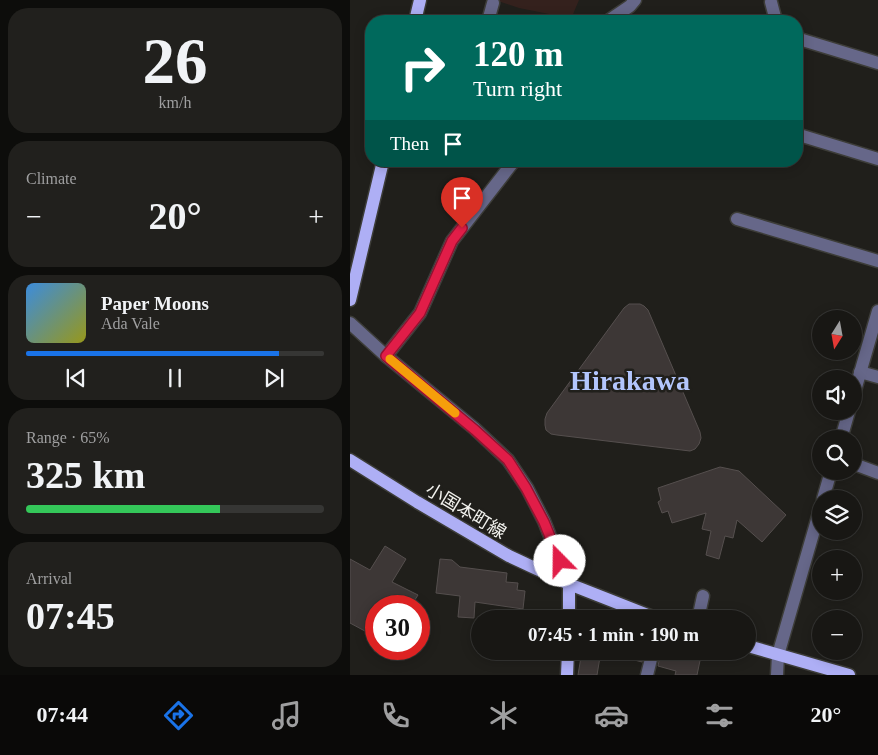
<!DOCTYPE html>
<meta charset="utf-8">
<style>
body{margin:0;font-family:"Times New Roman","Noto Sans JP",serif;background:#21201d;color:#f1f3f6;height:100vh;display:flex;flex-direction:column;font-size:19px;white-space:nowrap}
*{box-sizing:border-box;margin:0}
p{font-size:16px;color:#9f9fa0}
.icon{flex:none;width:28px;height:28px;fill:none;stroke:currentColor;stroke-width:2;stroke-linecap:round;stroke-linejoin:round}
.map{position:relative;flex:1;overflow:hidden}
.details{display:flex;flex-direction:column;gap:8px;padding:8px;background:#0d0d0b;width:350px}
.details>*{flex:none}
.banner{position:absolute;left:15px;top:15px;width:438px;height:152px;border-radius:20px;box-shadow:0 2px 12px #0003,0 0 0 1px #363634;background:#00695c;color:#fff;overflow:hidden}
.needle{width:32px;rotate:191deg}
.tools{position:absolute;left:462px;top:310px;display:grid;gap:10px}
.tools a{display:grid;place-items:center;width:50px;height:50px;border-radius:50%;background:#181714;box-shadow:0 2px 12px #0003,0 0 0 1px #363634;font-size:25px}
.speed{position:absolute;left:15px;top:595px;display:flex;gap:10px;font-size:25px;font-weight:700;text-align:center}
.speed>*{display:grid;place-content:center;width:65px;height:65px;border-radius:50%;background:#181714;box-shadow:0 2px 12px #0003,0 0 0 1px #363634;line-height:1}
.speed .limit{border:8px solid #d22;background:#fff;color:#111}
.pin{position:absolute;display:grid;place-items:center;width:42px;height:42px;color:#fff;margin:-51px -21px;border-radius:50% 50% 50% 0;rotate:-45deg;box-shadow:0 0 5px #0007}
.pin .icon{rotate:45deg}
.me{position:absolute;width:55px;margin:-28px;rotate:338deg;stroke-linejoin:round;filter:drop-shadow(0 0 4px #0008)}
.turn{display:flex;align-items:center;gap:18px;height:105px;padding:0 25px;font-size:22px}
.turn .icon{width:65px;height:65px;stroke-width:2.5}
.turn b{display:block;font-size:35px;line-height:42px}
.then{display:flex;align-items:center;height:48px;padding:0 25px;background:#0003;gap:10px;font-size:19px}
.big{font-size:38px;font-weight:800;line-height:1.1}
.details .widget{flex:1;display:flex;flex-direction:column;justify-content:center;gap:8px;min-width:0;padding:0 18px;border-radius:20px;background:#21201d}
.details .dial{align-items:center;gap:0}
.dial b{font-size:65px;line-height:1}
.song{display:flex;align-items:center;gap:15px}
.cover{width:60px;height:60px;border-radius:8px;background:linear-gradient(135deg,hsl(210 70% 55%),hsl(60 70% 35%))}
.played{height:5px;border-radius:2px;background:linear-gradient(90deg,#1a73e8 85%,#363634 85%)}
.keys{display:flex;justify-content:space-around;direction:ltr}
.heat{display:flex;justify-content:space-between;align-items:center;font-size:28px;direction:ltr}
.charge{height:8px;border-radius:4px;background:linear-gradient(90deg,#34c759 65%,#363634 0)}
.trip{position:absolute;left:121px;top:610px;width:285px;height:50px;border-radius:25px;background:#181714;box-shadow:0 2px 12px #0003,0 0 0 1px #363634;font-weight:800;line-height:50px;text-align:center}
.tabs{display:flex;height:80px;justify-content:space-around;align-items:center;background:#0a0908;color:#9f9fa0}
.tabs .icon{width:35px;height:35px}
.tabs .active{color:#1a73e8}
.tabs b{font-size:22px;color:#f1f3f6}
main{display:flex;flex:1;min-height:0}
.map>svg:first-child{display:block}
.commercial{fill:#34211d}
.building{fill:#3d3736;stroke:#554f4e}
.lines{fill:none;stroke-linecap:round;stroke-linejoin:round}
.minor-casing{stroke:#3d3d39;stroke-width:15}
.major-casing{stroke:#3d3d39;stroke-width:15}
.minor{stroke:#666789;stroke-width:12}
.major{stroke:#aeaff5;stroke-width:12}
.route-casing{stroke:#92132f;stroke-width:12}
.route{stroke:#e11d48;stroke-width:9}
.slow{stroke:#f59e0b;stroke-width:9}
.labels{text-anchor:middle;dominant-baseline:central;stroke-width:5;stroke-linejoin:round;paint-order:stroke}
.street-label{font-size:18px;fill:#f2f2ee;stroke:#201f1b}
.town-label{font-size:28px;font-weight:bold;fill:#b3c6fd;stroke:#201f1b}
</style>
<main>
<section class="details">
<div class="widget dial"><b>26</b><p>km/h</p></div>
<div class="widget"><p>Climate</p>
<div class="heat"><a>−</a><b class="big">20°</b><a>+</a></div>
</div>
<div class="widget">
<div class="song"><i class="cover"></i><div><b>Paper Moons</b><p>Ada Vale</p></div></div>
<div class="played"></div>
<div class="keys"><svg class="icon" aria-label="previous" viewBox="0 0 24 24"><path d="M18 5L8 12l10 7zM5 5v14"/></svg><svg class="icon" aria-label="pause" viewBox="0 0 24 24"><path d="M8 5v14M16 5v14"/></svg><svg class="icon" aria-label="next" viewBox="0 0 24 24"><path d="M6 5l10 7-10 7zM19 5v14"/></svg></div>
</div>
<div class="widget"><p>Range · 65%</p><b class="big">325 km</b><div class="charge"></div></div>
<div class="widget"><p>Arrival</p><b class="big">07:45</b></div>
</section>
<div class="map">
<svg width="528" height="675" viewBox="0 0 528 675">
<rect width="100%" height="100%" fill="#201f1b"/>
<path class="commercial" d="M145,0H229L221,19L218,20L199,14L169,8Z"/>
<g class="building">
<path d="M279,304H290L294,306L298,310L350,432L351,438L349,444L345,449L340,451L207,435L201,434L196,430L195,425V419L197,413L274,308Z"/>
<path d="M370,467L389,471L436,515L412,542L387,520L383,538L375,536L369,559L356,555L361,531L352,529L356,513L322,523L318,511L312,513L308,502L311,500L308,488Z"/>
<path d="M35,546L56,559L42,582L68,595L61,606H26V637L0,623V559L20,570Z"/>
<path d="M90,559L102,560L110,567L157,573L156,582L168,583L167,590L175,591L173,609L125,602L124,618L108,617L110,596L86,593Z"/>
<path d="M232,651H251L247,675H228Z"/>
<path d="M265,651H295L292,662L265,655Z"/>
<path d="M311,651H352L347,675H325L326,671L308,666Z"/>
</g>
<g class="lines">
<g class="minor-casing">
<g id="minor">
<path d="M421,2L426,21"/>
<path d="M138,21L143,3"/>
<path d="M258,21L280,6L285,0"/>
<path d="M446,38L528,63"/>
<path d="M446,134L528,159"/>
<path d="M387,219L528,261"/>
<path d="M0,323L36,356L125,429L158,460L177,488L194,521L219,584"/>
<path d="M36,356L70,313L102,241L164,161"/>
<path d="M510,372L528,377"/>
<path d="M504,394L528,311"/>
<path d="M491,439L499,411"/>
<path d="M504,464L528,473"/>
<path d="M473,499L481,471"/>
<path d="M348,619L353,596"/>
<path d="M297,675L303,651"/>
<path d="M427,675L428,655L471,506"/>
</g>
</g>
<g class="major-casing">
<g id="major">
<path d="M65,21L70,0"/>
<path d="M0,300L33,161"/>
<path d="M0,460L67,502L159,556L219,584L308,619"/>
<path d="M219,584V619"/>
<path d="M398,646L499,675"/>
<path d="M217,675L218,651"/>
</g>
</g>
<use href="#minor" class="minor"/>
<use href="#major" class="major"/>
</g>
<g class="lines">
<g class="route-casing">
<path id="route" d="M112,228L102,241L70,313L36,356L125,430L158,460L176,488L194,522L210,561"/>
</g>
<use href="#route" class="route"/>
<path class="slow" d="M40,359L105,413"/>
</g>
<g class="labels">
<g class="street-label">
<text transform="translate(116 511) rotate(31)">小国本町線</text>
</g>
<g class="town-label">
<text x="280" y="380">Hirakawa</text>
</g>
</g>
</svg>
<div class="tools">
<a><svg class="needle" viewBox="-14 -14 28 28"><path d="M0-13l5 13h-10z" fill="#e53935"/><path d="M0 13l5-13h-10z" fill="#9f9fa0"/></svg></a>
<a><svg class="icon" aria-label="sound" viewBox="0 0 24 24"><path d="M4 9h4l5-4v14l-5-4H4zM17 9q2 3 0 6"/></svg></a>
<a><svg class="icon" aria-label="search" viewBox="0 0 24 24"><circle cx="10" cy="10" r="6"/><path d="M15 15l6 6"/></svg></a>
<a><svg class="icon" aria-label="layers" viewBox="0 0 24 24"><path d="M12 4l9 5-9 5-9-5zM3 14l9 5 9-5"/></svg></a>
<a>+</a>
<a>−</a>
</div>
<div class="speed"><div class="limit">30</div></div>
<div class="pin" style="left:112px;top:228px;background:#d93025"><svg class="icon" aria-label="arrive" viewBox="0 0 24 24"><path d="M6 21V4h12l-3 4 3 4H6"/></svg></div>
<svg class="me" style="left:210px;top:561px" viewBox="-20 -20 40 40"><circle r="19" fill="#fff"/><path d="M0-13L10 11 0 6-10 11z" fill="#e11d48"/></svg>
<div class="trip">07:45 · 1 min · 190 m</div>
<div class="banner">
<div class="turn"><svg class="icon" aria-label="right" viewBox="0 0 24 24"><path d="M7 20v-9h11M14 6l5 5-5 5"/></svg><div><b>120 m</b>Turn right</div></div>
<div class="then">Then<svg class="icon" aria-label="arrive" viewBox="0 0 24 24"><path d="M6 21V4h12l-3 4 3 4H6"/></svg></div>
</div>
</div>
</main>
<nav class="tabs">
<b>07:44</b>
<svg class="icon active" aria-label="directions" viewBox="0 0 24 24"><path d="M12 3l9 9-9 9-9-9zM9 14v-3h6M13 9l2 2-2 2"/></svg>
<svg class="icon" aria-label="music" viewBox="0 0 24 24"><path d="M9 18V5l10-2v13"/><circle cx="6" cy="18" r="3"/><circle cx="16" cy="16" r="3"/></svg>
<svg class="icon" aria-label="phone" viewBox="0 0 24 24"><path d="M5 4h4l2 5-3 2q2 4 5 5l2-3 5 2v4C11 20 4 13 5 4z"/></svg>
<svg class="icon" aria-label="climate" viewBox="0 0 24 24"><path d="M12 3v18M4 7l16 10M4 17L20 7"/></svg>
<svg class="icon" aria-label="car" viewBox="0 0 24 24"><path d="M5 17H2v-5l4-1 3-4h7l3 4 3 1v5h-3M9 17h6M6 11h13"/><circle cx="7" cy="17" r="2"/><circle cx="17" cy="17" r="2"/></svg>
<svg class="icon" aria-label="filters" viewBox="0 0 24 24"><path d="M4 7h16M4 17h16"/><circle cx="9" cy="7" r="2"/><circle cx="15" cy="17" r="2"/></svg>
<b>20°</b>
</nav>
